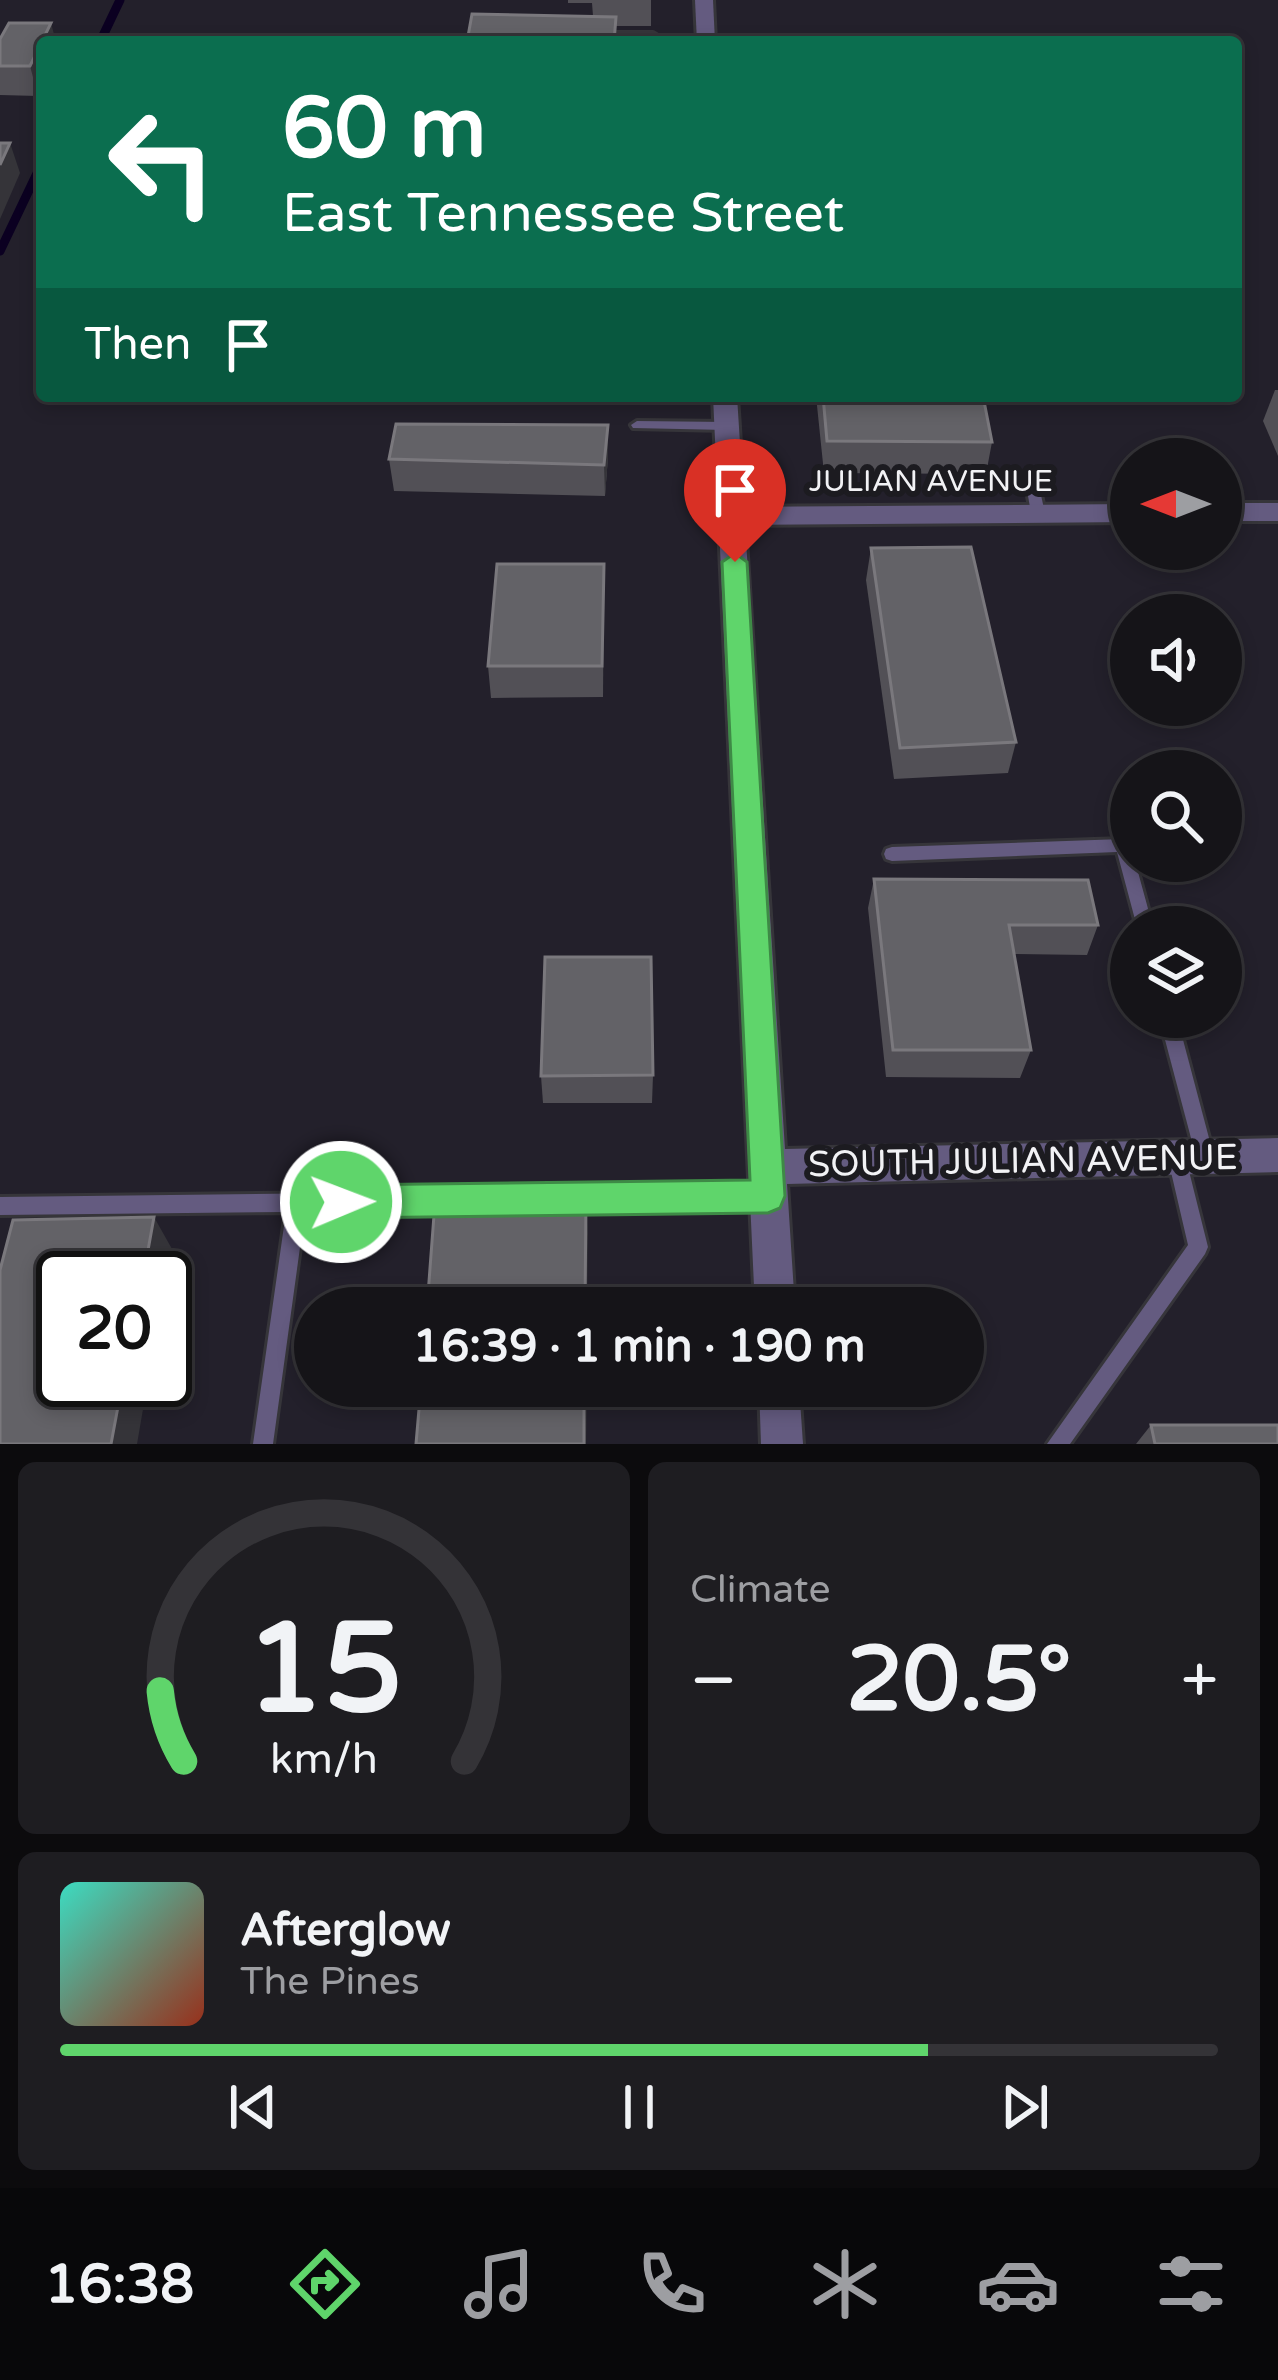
<!DOCTYPE html>
<meta charset="utf-8">
<style>
body{margin:0;font-family:"Varela Round",sans-serif;background:#1e1d21;color:#f1f3f6;height:100vh;display:flex;flex-direction:column;font-size:45px;white-space:nowrap}
*{box-sizing:border-box;margin:0}
p{font-size:39px;color:#9d9ea2}
.icon{flex:none;width:66px;height:66px;fill:none;stroke:currentColor;stroke-width:2;stroke-linecap:round;stroke-linejoin:round}
.map{position:relative;height:1444px;overflow:hidden}
.drawer{display:flex;flex-direction:column;gap:18px;padding:18px;background:#0c0b0d;flex:1}
.drawer>*{flex:none}
.guide{position:absolute;left:36px;top:36px;width:1206px;height:366px;border-radius:12px;box-shadow:0 6px 18px #0003,0 0 0 3px #343337;background:#0b6e4f;color:#fff;overflow:hidden}
.needle{width:78px;rotate:270deg}
.buttons{position:absolute;left:1110px;top:438px;display:grid;gap:24px}
.buttons a{display:grid;place-items:center;width:132px;height:132px;border-radius:50%;background:#151418;box-shadow:0 6px 18px #0003,0 0 0 3px #343337;font-size:60px}
.speed{position:absolute;left:36px;top:1251px;display:flex;gap:24px;font-size:60px;font-weight:700;text-align:center}
.speed>*{display:grid;place-content:center;width:156px;height:156px;border-radius:50%;background:#151418;box-shadow:0 6px 18px #0003,0 0 0 3px #343337;line-height:1}
.speed .limit{border:6px solid #111;border-radius:18px;background:#fff;color:#111}
.pin{position:absolute;display:grid;place-items:center;width:102px;height:102px;color:#fff;margin:-123px -51px;border-radius:50% 50% 50% 0;rotate:-45deg;box-shadow:0 0 12px #0007}
.pin .icon{rotate:45deg}
.me{position:absolute;width:132px;margin:-66px;rotate:89deg;stroke-linejoin:round;filter:drop-shadow(0 0 9px #0008)}
.turn{display:flex;align-items:center;gap:42px;height:252px;padding:0 48px;font-size:54px}
.turn .icon{width:156px;height:156px;stroke-width:2.5}
.turn b{display:block;font-size:84px;line-height:102px}
.then{display:flex;align-items:center;height:114px;padding:0 48px;background:#0003;gap:24px;font-size:45px}
.big{font-size:90px;font-weight:700;line-height:1.1}
.drawer .card{flex:1;display:flex;flex-direction:column;justify-content:center;gap:18px;min-width:0;padding:0 42px;border-radius:18px;background:#1e1d21}
.drawer .dial{align-items:center;gap:0}
.dial svg{height:312px;overflow:visible;fill:none;stroke:#343337;stroke-width:7;stroke-linecap:round;text-anchor:middle}
.dial text{fill:#f1f3f6;stroke:none}
.song{display:flex;align-items:center;gap:36px}
.cover{width:144px;height:144px;border-radius:18px;background:linear-gradient(135deg,hsl(170 70% 55%),hsl(10 70% 35%))}
.played{height:12px;border-radius:6px;background:linear-gradient(90deg,#5fd56b 75%,#343337 75%)}
.keys{display:flex;justify-content:space-around;direction:ltr}
.heat{display:flex;justify-content:space-between;align-items:center;font-size:66px;direction:ltr}
.drawer .tiles{flex:1;display:grid;gap:18px;grid-template-columns:1fr 1fr}
.card:last-child{grid-column:span 2}
.trip{position:absolute;left:294px;top:1287px;width:690px;height:120px;border-radius:60px;background:#151418;box-shadow:0 6px 18px #0003,0 0 0 3px #343337;font-weight:700;line-height:120px;text-align:center}
.tab-bar{display:flex;height:192px;justify-content:space-around;align-items:center;background:#08080a;color:#9d9ea2}
.tab-bar .icon{width:84px;height:84px}
.tab-bar .on{color:#5fd56b}
.tab-bar b{font-size:54px;color:#f1f3f6}
.map>svg:first-child{display:block}
.built{fill:#23202b;fill-rule:evenodd}
.lines{fill:none;stroke-linecap:round;stroke-linejoin:round}
.stream{stroke:#0b0021;stroke-width:9}
.service-casing{stroke:#36353a;stroke-width:6}
.minor-casing{stroke:#36353a;stroke-width:6}
.service{fill:#645b80;fill-rule:evenodd}
.minor{fill:#645b80;fill-rule:evenodd}
.wall{fill:#525056}
.shaded-wall{fill:#353439}
.building{fill:#636267;stroke:#7a787d;stroke-width:3}
.route{fill:#5fd56b;stroke:#3e8a46;stroke-width:3}
.labels{text-anchor:middle;dominant-baseline:central;stroke-width:12;stroke-linejoin:round;paint-order:stroke}
.street-label{font-size:30px;fill:#f2f2f5;stroke:#1c1b20}
.near-street-label{font-size:36px;fill:#f2f2f5;stroke:#1c1b20}
</style>
<div class="map">
<svg width="1278" height="1444" viewBox="0 0 1278 1444">
<rect width="100%" height="100%" fill="#1c1b20"/>
<path class="built" d="M0,0H1278V1444H0ZM42,42H1236V396H42ZM1131,459H1221V549H1131ZM1131,615H1221V705H1131ZM1131,771H1221V861H1131ZM1131,927H1221V1017H1131ZM63,1278H165V1380H63ZM315,1308H963V1386H315Z"/>
<g class="lines">
<g class="stream">
<path d="M100,42L120,0"/>
<path d="M0,251L42,163"/>
</g>
<g class="service-casing">
<g id="service">
<path d="M603,33H653L658,36L653,39L606,38L603,37Z"/>
<path d="M637,421L727,422L733,426L727,430L633,428L631,425Z"/>
<path d="M1030,469L1036,473L1045,513L1038,517L1031,513L1024,473Z"/>
<path d="M1123,839L1129,840L1131,861H1135L1153,927H1137L1117,852L892,861L886,859L884,854L886,849L892,847Z"/>
<path d="M1159,1017H1177L1214,1157L1212,1163L1205,1166L1198,1163L1196,1157Z"/>
<path d="M1177,1150L1184,1153L1186,1159L1208,1247L1205,1254L1070,1444H1047L1188,1245L1168,1159L1170,1153Z"/>
<path d="M765,1188L772,1191L774,1197L772,1203L765,1206L305,1211L273,1444H253L286,1212L0,1215V1197Z"/>
</g>
</g>
<g class="minor-casing">
<g id="minor">
<path d="M695,0H713L715,42H697Z"/>
<path d="M713,396H737L744,507L1131,504V522L745,525L785,1149L1278,1138V1172L787,1184L795,1308H755Z"/>
<rect x="1221" y="503" width="57" height="18"/>
<path d="M759,1386H799L803,1444H761Z"/>
</g>
</g>
<use href="#service" class="service"/>
<use href="#minor" class="minor"/>
</g>
<g class="wall">
<path d="M568,0H651V26H616L593,16L592,3H568Z"/>
<path d="M0,39L42,42V88L38,96L0,95Z"/>
<path d="M1275,390H1278V456L1263,421Z"/>
<path d="M816,396H983L992,442L986,474L824,473Z"/>
<path d="M608,457L605,496L394,491L389,459Z"/>
<path d="M871,548L1016,742L1008,773L894,779L866,580Z"/>
<path d="M604,564L603,697L491,698L488,666Z"/>
<path d="M874,879L1098,925L1087,955L1014,954L1031,1050L1020,1078L886,1077L868,908Z"/>
<path d="M653,1075L652,1103H543L541,1076Z"/>
<path d="M1151,1425L1278,1444H1136Z"/>
</g>
<g class="shaded-wall">
<path d="M51,23L56,42H42V88L38,96L30,66Z"/>
<path d="M10,143L20,173L0,219V165Z"/>
<path d="M608,425V457L605,496L604,465Z"/>
<path d="M586,1200L588,1233L587,1308H585Z"/>
<path d="M154,1217L172,1249L165,1287V1278H143Z"/>
<path d="M123,1380H148L137,1444H111Z"/>
<path d="M584,1386H587L586,1444H584Z"/>
</g>
<g class="building">
<path d="M472,14L616,17L614,42H467Z"/>
<path d="M9,23H51L30,66H0V39Z"/>
<path d="M0,143H10L0,165Z"/>
<path d="M823,396H983L992,442L827,441Z"/>
<path d="M396,424L608,425L604,465L389,459Z"/>
<path d="M971,547L1016,742L900,748L871,548Z"/>
<path d="M497,564H604L602,666H488Z"/>
<path d="M874,879L1088,880L1098,925H1009L1031,1050H893Z"/>
<path d="M545,957H651L653,1075L541,1076Z"/>
<path d="M586,1200L585,1308H427L435,1202Z"/>
<path d="M154,1217L143,1278H63V1380H123L111,1444H0V1270L13,1220Z"/>
<path d="M421,1386H584V1444H416Z"/>
<path d="M1151,1425H1278V1444H1155Z"/>
</g>
<path class="route" d="M735,553L747,562L785,1196L780,1208L768,1213L341,1218L329,1213L324,1202L329,1190L341,1185L750,1180L722,562Z"/>
<g class="labels">
<g class="street-label">
<text x="931" y="481">JULIAN AVENUE</text>
</g>
<g class="near-street-label">
<text transform="translate(1023 1161) rotate(-1)">SOUTH JULIAN AVENUE</text>
</g>
</g>
</svg>
<div class="buttons">
<a><svg class="needle" viewBox="-14 -14 28 28"><path d="M0-13l5 13h-10z" fill="#e53935"/><path d="M0 13l5-13h-10z" fill="#9d9ea2"/></svg></a>
<a><svg class="icon" aria-label="sound" viewBox="0 0 24 24"><path d="M4 9h4l5-4v14l-5-4H4zM17 9q2 3 0 6"/></svg></a>
<a><svg class="icon" aria-label="search" viewBox="0 0 24 24"><circle cx="10" cy="10" r="6"/><path d="M15 15l6 6"/></svg></a>
<a><svg class="icon" aria-label="layers" viewBox="0 0 24 24"><path d="M12 4l9 5-9 5-9-5zM3 14l9 5 9-5"/></svg></a>
</div>
<div class="speed"><div class="limit">20</div></div>
<div class="pin" style="left:735px;top:562px;background:#d93025"><svg class="icon" aria-label="arrive" viewBox="0 0 24 24"><path d="M6 21V4h12l-3 4 3 4H6"/></svg></div>
<svg class="me" style="left:341px;top:1202px" viewBox="-20 -20 40 40"><circle r="17" fill="#5fd56b" stroke="#fff" stroke-width="3"/><path d="M0-11L8 9 0 5-8 9z" fill="#fff"/></svg>
<div class="trip">16:39 · 1 min · 190 m</div>
<div class="guide">
<div class="turn"><svg class="icon" aria-label="left" viewBox="0 0 24 24"><path d="M17 20v-9H6M10 6l-5 5 5 5"/></svg><div><b>60 m</b>East Tennessee Street</div></div>
<div class="then">Then<svg class="icon" aria-label="arrive" viewBox="0 0 24 24"><path d="M6 21V4h12l-3 4 3 4H6"/></svg></div>
</div>
</div>
<section class="drawer">
<div class="tiles">
<div class="card dial"><svg viewBox="0 0 100 80">
<path d="M14 69A42 42 0 1 1 86 69"/>
<path d="M14 69A42 42 0 0 1 8 51" stroke="#5fd56b"/>
<text x="50" y="56" font-size="32" font-weight="700">15</text>
<text x="50" y="72" font-size="11">km/h</text>
</svg></div>
<div class="card"><p>Climate</p>
<div class="heat"><a>−</a><b class="big">20.5°</b><a>+</a></div>
</div>
<div class="card">
<div class="song"><i class="cover"></i><div><b>Afterglow</b><p>The Pines</p></div></div>
<div class="played"></div>
<div class="keys"><svg class="icon" aria-label="previous" viewBox="0 0 24 24"><path d="M18 5L8 12l10 7zM5 5v14"/></svg><svg class="icon" aria-label="pause" viewBox="0 0 24 24"><path d="M8 5v14M16 5v14"/></svg><svg class="icon" aria-label="next" viewBox="0 0 24 24"><path d="M6 5l10 7-10 7zM19 5v14"/></svg></div>
</div>
</div>
</section>
<nav class="tab-bar">
<b>16:38</b>
<svg class="icon on" aria-label="directions" viewBox="0 0 24 24"><path d="M12 3l9 9-9 9-9-9zM9 14v-3h6M13 9l2 2-2 2"/></svg>
<svg class="icon" aria-label="music" viewBox="0 0 24 24"><path d="M9 18V5l10-2v13"/><circle cx="6" cy="18" r="3"/><circle cx="16" cy="16" r="3"/></svg>
<svg class="icon" aria-label="phone" viewBox="0 0 24 24"><path d="M5 4h4l2 5-3 2q2 4 5 5l2-3 5 2v4C11 20 4 13 5 4z"/></svg>
<svg class="icon" aria-label="climate" viewBox="0 0 24 24"><path d="M12 3v18M4 7l16 10M4 17L20 7"/></svg>
<svg class="icon" aria-label="car" viewBox="0 0 24 24"><path d="M5 17H2v-5l4-1 3-4h7l3 4 3 1v5h-3M9 17h6M6 11h13"/><circle cx="7" cy="17" r="2"/><circle cx="17" cy="17" r="2"/></svg>
<svg class="icon" aria-label="filters" viewBox="0 0 24 24"><path d="M4 7h16M4 17h16"/><circle cx="9" cy="7" r="2"/><circle cx="15" cy="17" r="2"/></svg>
</nav>
